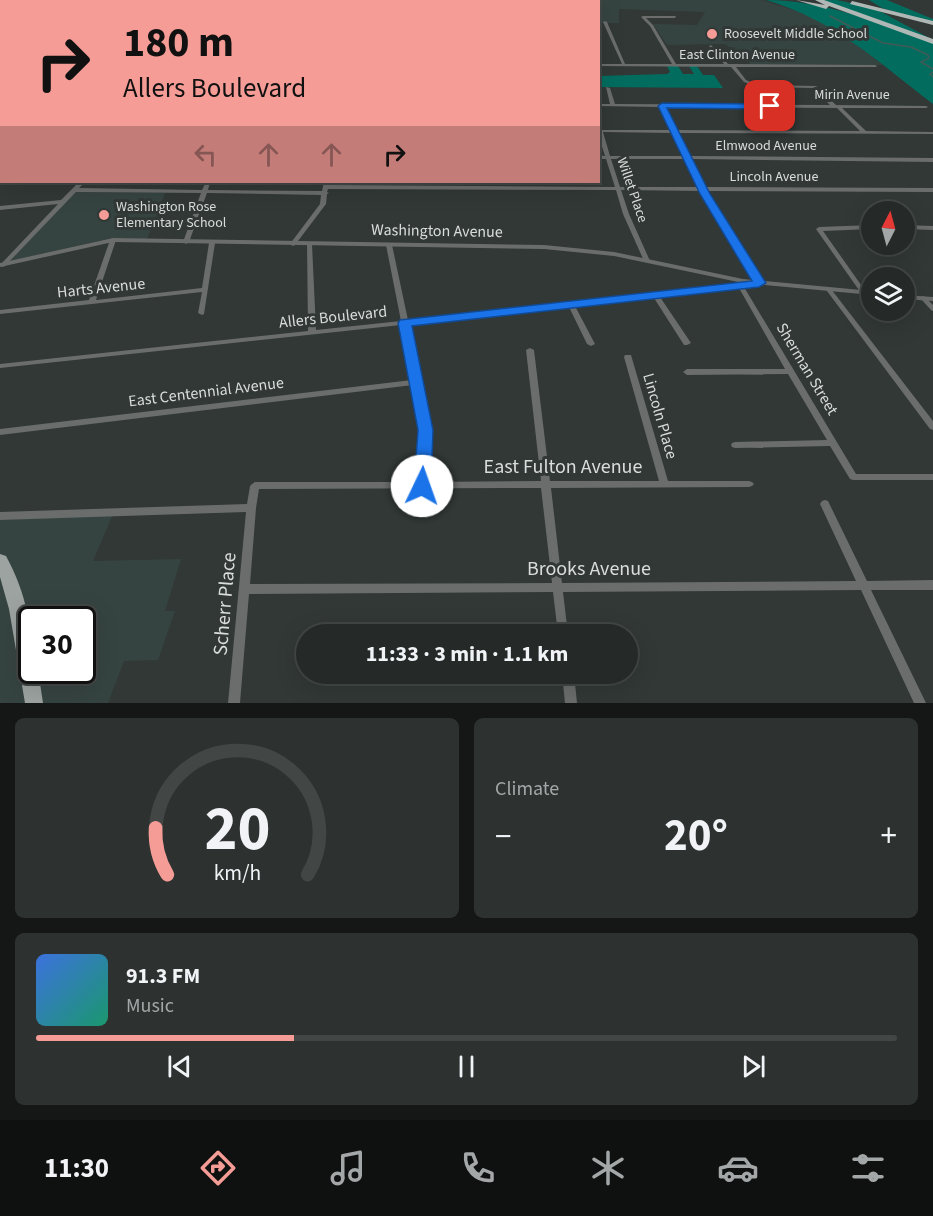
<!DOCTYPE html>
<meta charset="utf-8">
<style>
body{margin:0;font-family:"Source Sans 3",sans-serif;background:#2d3230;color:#f1f3f6;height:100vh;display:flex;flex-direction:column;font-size:22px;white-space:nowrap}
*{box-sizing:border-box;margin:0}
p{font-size:20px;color:#a3a7a8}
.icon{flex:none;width:33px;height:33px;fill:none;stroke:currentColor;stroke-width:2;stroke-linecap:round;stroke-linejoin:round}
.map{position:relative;height:703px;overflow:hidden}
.details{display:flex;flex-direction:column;gap:15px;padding:15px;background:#141716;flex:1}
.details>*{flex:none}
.banner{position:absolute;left:0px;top:0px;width:600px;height:183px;box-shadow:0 6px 24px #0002,0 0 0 2px #424645;background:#f59c96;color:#111;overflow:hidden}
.needle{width:39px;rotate:6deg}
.controls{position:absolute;left:861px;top:201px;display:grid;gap:12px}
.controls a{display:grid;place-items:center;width:54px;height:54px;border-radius:50%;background:#252a28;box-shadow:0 6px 24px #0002,0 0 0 2px #424645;font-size:30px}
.speed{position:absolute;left:18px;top:606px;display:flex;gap:12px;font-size:30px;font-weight:700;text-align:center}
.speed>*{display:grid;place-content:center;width:78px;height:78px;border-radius:50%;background:#252a28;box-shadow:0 6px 24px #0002,0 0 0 2px #424645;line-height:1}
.speed .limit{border:3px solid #111;border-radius:9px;background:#fff;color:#111}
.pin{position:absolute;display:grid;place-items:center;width:51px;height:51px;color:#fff;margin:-26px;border-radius:12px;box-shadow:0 3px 9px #0006}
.me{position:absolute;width:66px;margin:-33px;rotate:3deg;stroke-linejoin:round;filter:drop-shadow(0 0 4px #0008)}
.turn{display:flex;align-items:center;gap:21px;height:126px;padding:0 24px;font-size:27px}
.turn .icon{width:78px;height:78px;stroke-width:2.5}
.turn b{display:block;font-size:42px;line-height:51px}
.lanes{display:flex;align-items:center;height:57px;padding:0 24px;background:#0003;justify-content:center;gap:30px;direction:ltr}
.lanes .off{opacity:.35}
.big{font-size:45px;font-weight:700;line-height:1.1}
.details .tile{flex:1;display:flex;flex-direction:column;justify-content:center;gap:9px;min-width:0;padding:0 21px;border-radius:9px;background:#2d3230}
.details .dial{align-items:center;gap:0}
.dial svg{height:156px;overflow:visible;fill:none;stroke:#424645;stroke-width:7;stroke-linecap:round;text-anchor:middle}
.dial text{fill:#f1f3f6;stroke:none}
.song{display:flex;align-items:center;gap:18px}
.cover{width:72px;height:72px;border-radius:9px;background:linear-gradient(135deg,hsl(220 70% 55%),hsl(160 70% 35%))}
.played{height:6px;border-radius:3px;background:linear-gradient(90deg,#f59c96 30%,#424645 30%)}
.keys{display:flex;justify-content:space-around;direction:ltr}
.heat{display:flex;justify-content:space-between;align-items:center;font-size:33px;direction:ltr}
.details .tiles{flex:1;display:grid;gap:15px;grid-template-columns:1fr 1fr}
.tile:last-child{grid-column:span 2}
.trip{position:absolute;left:296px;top:624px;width:342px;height:60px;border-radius:30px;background:#252a28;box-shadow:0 6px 24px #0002,0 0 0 2px #424645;font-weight:700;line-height:60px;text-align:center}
.dock{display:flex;height:96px;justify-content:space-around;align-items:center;background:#0f1110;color:#a3a7a8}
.dock .icon{width:42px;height:42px}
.dock .selected{color:#f59c96}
.dock b{font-size:27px;color:#f1f3f6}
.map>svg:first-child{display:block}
.built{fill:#364441;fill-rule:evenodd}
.green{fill:#026d5f}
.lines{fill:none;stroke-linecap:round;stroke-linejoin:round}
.stream{stroke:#415a56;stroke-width:1.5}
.minor{fill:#6a6d6c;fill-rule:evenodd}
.tertiary{fill:#6a6d6c;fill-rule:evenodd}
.primary{fill:#9ca3a1;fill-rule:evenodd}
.motorway{fill:#b0b8b6;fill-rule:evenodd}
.route{fill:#1a73e8;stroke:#114b97;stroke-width:1.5}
.poi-dot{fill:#f59c96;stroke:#313836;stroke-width:2}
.labels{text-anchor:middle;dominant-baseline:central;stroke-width:6;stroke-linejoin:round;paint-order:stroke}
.far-poi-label{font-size:14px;fill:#d9dddc;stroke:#313836;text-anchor:start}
.far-street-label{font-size:14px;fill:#d9dddc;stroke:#313836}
.street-label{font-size:16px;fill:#d9dddc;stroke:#313836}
.near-street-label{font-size:20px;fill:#d9dddc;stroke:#313836}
</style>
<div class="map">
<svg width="933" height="703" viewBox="0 0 933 703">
<rect width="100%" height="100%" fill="#313836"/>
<g class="built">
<path d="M537,0H762L806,14L836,29L883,65H752L725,44L667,45L653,24L697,25L705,12L619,9V23H599L598,2Z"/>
<path d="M76,192L165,193L147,239L111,238L7,262Z"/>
<path d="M113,514L93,561L181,559L165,611H175L158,660L124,661L108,703H0V520ZM32,620H82V670H32Z"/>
</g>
<g class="green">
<path d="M766,0C824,0 879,23 933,43V104C877,61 834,20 766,0Z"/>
<path d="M820,0H837L874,8L933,40Z"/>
<path d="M869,0H887L933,19V22L882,8Z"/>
<path d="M667,66H678L683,74H694L689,66H697L703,75H714L723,88L600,87L599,89V76L667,74L670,72Z"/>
</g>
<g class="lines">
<g class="stream">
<path d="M830,16L883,43L911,47L928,55L929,58L921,62L933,69"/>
<path d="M933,72L930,74L933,77"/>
</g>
<g class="minor">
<path d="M157,0H167L161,2H148Z"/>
<path d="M185,0L191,2H187Z"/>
<path d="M245,0H251L247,2H240Z"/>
<path d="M313,0H319L315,2H308Z"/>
<path d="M382,0H386L385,2H382Z"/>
<path d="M426,0H430L429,2H426Z"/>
<path d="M467,0H471L470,2H467Z"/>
<path d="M508,0H512L511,2H508Z"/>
<rect x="0" y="14" width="2" height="2"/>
<path d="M643,16H676L675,18H646L653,25L676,64H724L709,46L711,45L728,64L875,65L877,66L876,67H736L746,80L758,85L816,86L836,105L926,106L928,107L926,108H842L866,131L933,132V134L678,133L689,156L933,158V162L691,159L704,187L933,188V192L706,191L762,283L759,285L755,282L744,287L856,474H933V480H853L850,479L830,446L735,448L732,447L731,445L732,443L735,442L827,440L788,374L687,375L683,372L687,369H785L739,288L660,297L691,343L687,345H684L654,298L575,306L595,344L591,346L587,344L569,307L408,324L430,430L427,482L541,481L526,350L530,348L534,350L550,481H659L624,357L625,355H631L668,481H749L752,482L754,484L752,486L749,487L551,488L562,583L856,581L820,504L822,501L825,500L828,501L867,581L933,580V590H871L926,703H914L861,590L563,592L568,634H558L553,592L249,594L240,703H228L246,512L0,520V512L247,504L250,486L252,484L255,482H418L422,430L413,385L0,435V429L412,380L401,325L0,368V364L308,331L307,243L309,242L312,244L316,330L401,321L386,245L389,243L392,245L408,320L735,285L752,280L754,281L701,191L621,190L629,214L650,261L647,263L644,261L623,214L616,190L328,189L327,192L329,193L327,194L326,204L295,245L293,246L290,244L320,204L321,195L207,193L189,242L186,244L183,242L201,193L76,192L5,266L3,267L0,265L58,204L0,210V206L61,200L79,182H85L79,188L202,190L206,182H210L208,190L322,191L324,182H328V185L615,187L606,159H598V155L605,156L598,134V124L600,125L602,130H671L660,107L598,106V104H610L606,87L610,88L615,104L830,105L813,88L756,87L744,82L731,67L598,66V64H622L603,22L605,21L607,22L625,64H672L650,26L641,17ZM665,107L837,108L860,131L676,130ZM603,132L673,133L684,156H610ZM611,159H685L699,187H620ZM541,488L552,583L250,584L256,508L259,489Z"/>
<rect x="0" y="25" width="2" height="2"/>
<rect x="0" y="38" width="2" height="2"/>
<rect x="0" y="53" width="2" height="2"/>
<rect x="0" y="75" width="2" height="2"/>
<path d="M2,95V99H0V96Z"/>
<rect x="0" y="131" width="2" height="2"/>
<rect x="0" y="164" width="2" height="4"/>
<path d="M872,225V229L823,231L866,292L863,294L861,293L816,229L819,227Z"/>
<path d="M904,225L933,226V230L904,229Z"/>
<path d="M113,238L116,240L96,300L202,288L209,243L210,242H214L215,243L204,314L202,315L198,313L202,292L0,314V310L89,300L110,240Z"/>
<path d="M829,288L831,289L933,421V430L930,429L827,291L826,290L827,289Z"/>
<path d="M923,296L925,297L933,305V311L931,310L920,298Z"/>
<path d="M562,674H574L577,703H565Z"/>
</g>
<g class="tertiary">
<path d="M113,238L544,245L614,252L743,279L872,291V295L743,283L614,256L544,249L113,242L0,267V263Z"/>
<path d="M904,295L933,297V301L904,299Z"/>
</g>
<path class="primary" d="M0,554L6,556C27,595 32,627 32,670H38L43,703H25L9,609L0,577Z"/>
<g class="motorway">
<path d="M0,0H12L0,3Z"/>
<path d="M20,0H29L17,2Z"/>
<path d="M796,0L825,5L815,0H824L933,39V44L829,6L826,9Z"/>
<path d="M852,1L933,21V25L850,4Z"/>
</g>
</g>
<path class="route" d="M662,103L770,104L774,106L770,109L667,108L710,194L766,283L759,287L412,326L433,430L431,486L428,490H417L414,486L418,430L398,323L400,320L752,281L700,194L658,106Z"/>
<g class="poi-dot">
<circle cx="712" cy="34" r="6"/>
<circle cx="104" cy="215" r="6"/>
</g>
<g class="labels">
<g class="far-poi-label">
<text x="724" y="34">Roosevelt Middle School</text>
<text x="116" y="207">Washington Rose<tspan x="116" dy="16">Elementary School</tspan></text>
</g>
<g class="far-street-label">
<text x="737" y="55">East Clinton Avenue</text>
<text x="852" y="95">Mirin Avenue</text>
<text x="766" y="146">Elmwood Avenue</text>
<text x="774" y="177">Lincoln Avenue</text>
<text transform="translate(632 190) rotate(71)">Willet Place</text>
</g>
<g class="street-label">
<text transform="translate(437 231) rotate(1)">Washington Avenue</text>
<text transform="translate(101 288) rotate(-6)">Harts Avenue</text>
<text transform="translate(333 317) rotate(-6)">Allers Boulevard</text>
<text transform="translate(807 369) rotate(59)">Sherman Street</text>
<text transform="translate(206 392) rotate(-7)">East Centennial Avenue</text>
<text transform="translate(660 416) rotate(74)">Lincoln Place</text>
</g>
<g class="near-street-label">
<text x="563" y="467">East Fulton Avenue</text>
<text x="589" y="569">Brooks Avenue</text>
<text transform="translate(225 604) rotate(-85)">Scherr Place</text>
</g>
</g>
</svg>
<div class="controls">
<a><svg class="needle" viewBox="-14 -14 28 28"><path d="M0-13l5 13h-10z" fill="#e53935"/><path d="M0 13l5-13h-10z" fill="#a3a7a8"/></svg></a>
<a><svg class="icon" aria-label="layers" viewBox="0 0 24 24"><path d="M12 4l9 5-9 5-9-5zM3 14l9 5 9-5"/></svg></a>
</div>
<div class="speed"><div class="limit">30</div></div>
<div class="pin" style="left:770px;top:106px;background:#d93025"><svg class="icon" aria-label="arrive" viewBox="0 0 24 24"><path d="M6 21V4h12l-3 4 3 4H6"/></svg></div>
<svg class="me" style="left:422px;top:486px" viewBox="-20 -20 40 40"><circle r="19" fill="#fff"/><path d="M0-13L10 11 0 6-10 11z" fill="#1a73e8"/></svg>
<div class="trip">11:33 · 3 min · 1.1 km</div>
<div class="banner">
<div class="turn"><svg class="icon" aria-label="right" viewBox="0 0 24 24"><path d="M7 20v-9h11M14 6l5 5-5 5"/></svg><div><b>180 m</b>Allers Boulevard</div></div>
<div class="lanes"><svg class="icon off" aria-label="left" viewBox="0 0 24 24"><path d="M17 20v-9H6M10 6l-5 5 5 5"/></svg><svg class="icon off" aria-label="ahead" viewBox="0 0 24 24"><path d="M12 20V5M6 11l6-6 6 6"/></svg><svg class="icon off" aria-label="ahead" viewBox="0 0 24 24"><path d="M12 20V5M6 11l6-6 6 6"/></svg><svg class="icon" aria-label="right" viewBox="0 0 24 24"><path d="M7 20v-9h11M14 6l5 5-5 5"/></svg></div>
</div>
</div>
<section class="details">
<div class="tiles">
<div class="tile dial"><svg viewBox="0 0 100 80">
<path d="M14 69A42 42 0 1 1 86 69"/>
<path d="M14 69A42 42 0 0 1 8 45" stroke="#f59c96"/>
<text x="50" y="56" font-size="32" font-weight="700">20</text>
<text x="50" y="72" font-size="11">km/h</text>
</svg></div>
<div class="tile"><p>Climate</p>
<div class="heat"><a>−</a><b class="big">20°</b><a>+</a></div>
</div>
<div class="tile">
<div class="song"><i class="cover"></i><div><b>91.3 FM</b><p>Music</p></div></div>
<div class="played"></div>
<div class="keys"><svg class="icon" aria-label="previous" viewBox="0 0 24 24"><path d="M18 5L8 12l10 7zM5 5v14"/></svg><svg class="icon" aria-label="pause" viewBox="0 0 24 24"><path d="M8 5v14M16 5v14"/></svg><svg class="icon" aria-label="next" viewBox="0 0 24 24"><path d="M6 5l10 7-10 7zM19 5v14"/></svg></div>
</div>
</div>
</section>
<nav class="dock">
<b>11:30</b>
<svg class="icon selected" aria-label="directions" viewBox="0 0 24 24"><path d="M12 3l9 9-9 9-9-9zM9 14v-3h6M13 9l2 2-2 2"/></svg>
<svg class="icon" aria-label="music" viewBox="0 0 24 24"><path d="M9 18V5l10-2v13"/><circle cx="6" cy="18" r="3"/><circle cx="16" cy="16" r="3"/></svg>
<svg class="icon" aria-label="phone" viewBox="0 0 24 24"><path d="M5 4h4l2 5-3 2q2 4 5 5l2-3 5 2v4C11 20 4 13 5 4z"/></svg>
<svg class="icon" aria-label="climate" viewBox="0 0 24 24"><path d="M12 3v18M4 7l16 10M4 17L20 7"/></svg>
<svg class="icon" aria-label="car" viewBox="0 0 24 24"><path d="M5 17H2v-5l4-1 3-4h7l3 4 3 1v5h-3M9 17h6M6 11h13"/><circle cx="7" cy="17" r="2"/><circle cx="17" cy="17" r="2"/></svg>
<svg class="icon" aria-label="filters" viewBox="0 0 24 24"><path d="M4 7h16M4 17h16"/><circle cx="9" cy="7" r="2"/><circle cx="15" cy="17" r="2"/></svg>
</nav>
